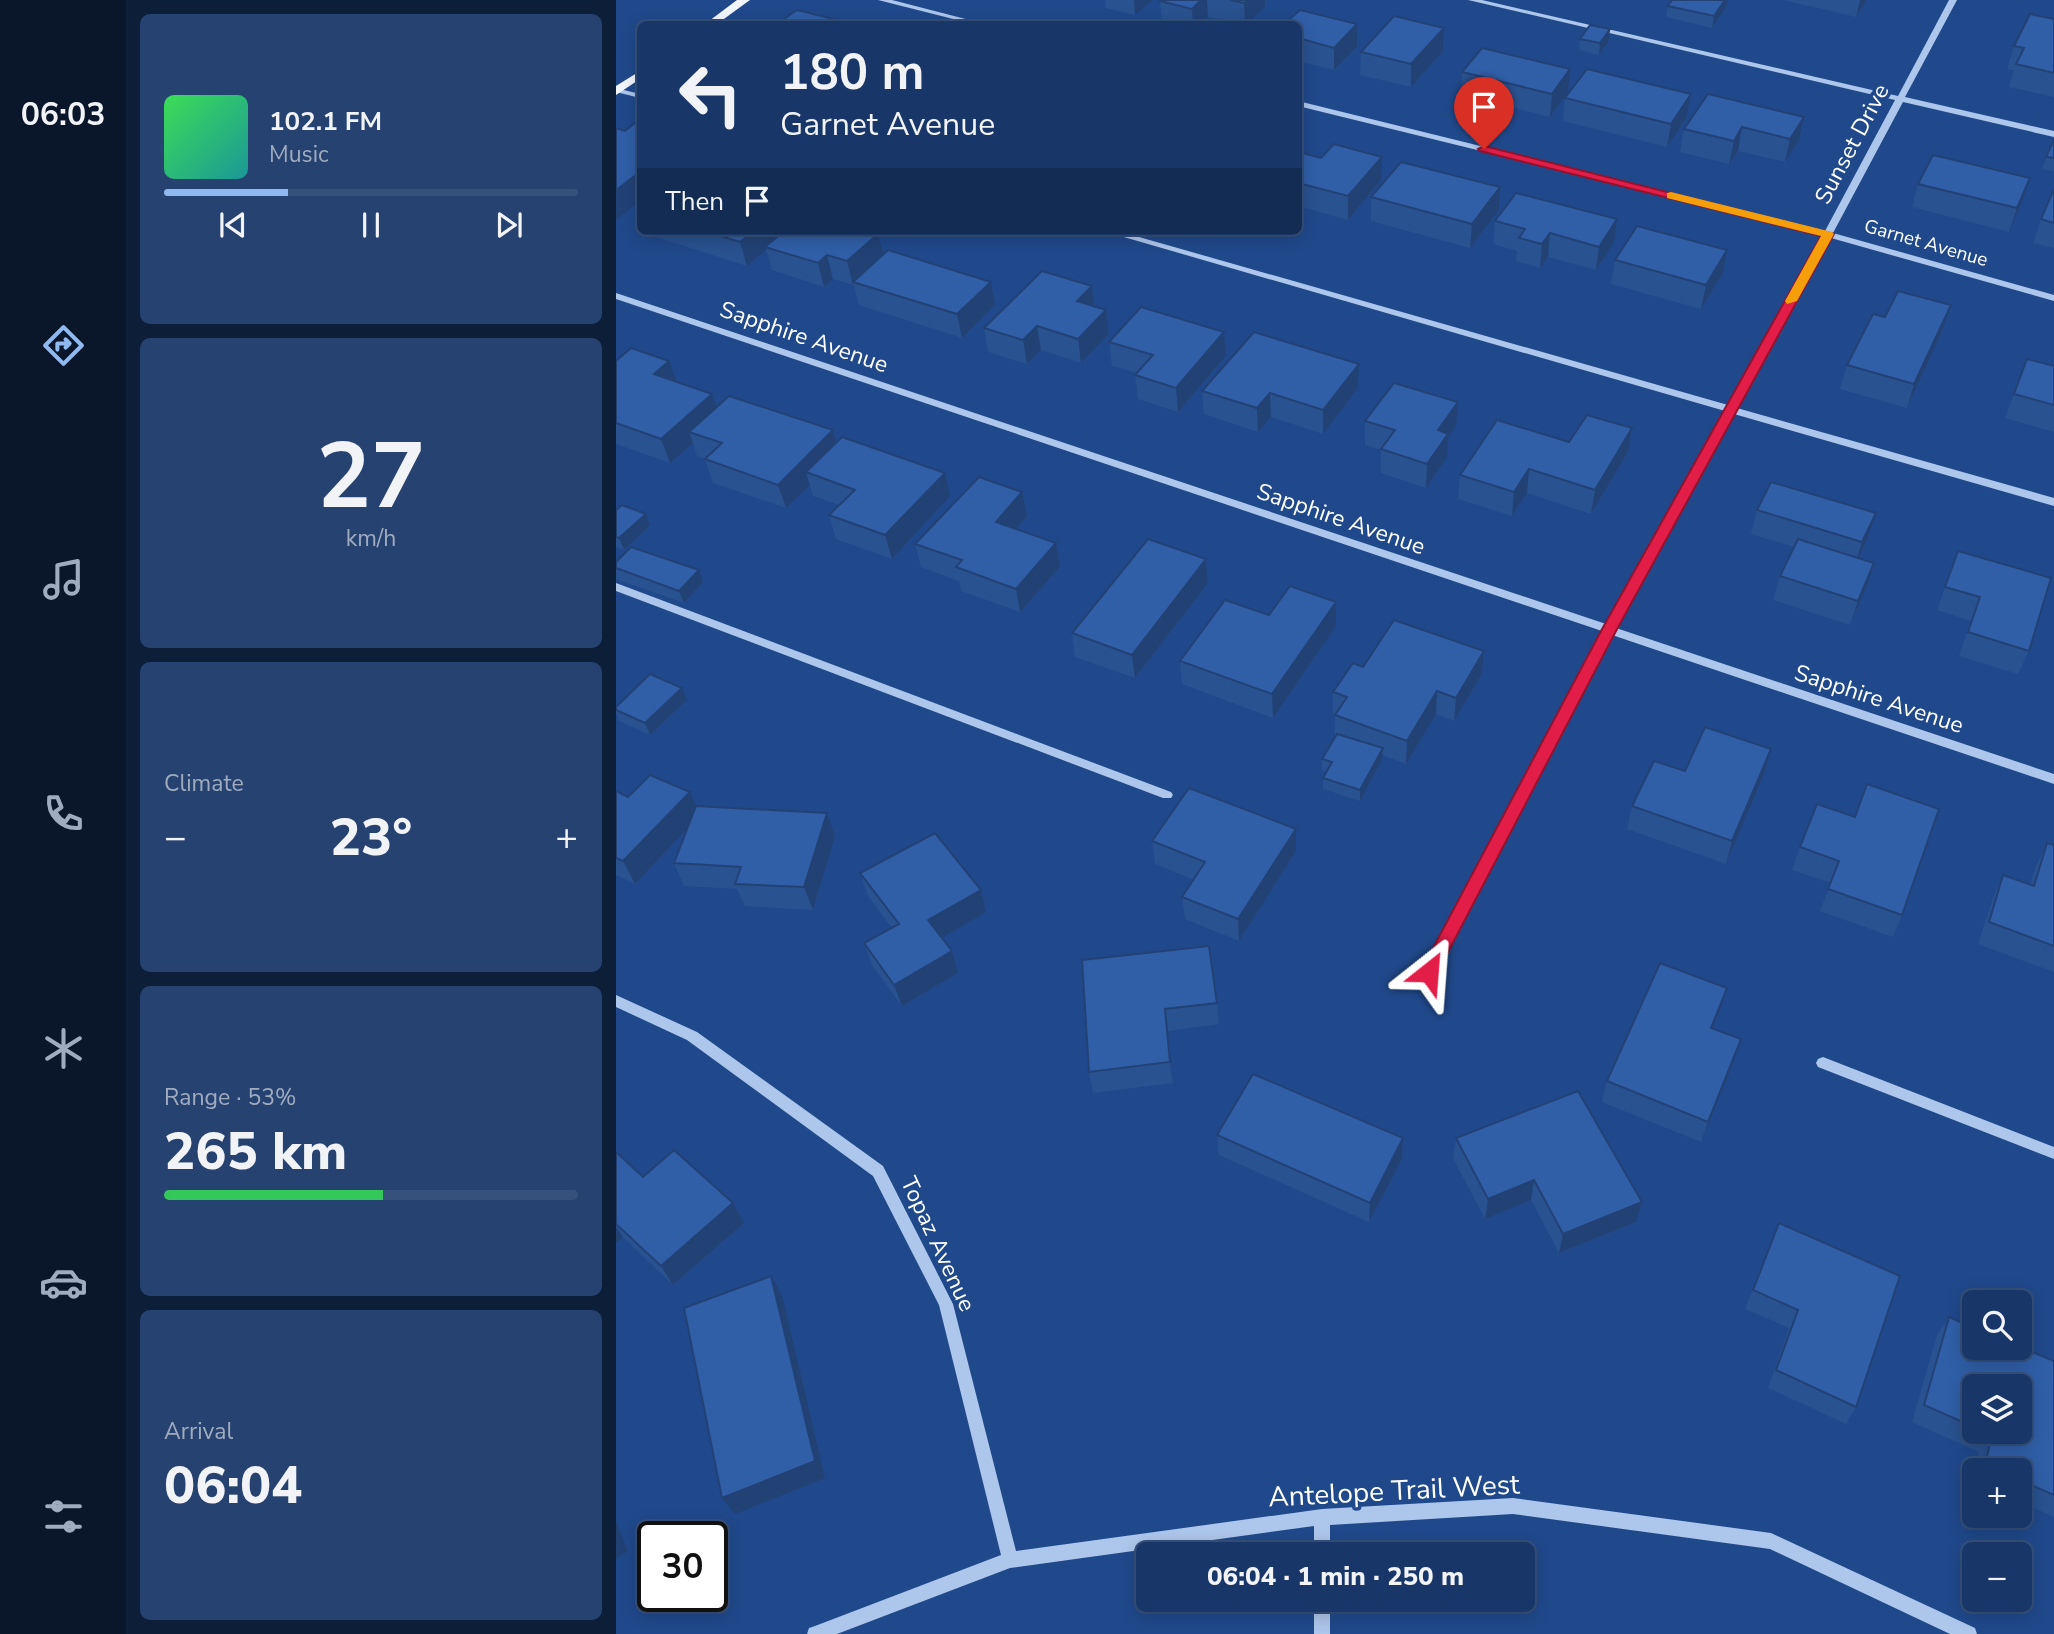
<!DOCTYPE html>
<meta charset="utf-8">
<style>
body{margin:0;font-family:"Nunito Sans",sans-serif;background:#254271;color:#f1f3f6;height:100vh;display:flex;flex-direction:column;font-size:26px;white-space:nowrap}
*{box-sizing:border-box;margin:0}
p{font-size:23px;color:#9facc0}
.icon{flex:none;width:38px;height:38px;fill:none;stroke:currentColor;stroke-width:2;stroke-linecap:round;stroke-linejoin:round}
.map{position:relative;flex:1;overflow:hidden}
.panel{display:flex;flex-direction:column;gap:14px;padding:14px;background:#0d1e39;width:490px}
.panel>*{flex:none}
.top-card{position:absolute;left:21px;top:21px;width:665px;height:214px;border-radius:10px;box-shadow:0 4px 18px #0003,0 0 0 2px #36517c;background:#183768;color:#f1f3f6;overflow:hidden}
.buttons{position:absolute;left:1346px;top:1290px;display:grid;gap:14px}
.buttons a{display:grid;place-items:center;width:70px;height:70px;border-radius:10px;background:#183768;box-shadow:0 4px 18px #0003,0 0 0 2px #36517c;font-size:35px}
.speed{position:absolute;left:21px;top:1521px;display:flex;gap:14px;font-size:35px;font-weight:700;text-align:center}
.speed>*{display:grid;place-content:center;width:91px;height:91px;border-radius:50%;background:#183768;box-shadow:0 4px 18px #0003,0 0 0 2px #36517c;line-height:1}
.speed .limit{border:4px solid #111;border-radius:10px;background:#fff;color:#111}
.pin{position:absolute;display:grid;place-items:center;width:60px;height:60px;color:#fff;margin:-72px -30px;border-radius:50% 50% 50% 0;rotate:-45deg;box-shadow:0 0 7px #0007}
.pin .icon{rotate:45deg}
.me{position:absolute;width:77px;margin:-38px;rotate:28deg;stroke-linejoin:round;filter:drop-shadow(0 0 5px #0008)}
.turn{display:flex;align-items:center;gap:24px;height:147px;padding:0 28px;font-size:32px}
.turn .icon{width:91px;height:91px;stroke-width:2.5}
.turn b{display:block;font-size:49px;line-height:60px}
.then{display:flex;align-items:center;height:66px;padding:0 28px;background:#0003;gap:14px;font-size:26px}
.big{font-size:52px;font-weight:800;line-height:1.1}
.panel .tile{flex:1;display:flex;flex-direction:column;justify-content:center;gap:10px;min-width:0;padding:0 24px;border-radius:10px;background:#254271}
.panel .dial{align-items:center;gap:0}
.dial b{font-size:91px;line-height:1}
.song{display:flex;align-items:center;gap:21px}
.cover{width:84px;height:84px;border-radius:10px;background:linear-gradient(135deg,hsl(130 70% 55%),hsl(180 70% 35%))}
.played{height:7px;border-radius:4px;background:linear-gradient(90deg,#90b9f0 30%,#36517c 30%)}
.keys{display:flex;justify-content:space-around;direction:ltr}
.heat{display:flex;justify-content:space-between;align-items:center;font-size:38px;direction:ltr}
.charge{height:10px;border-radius:5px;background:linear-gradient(90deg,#34c759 53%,#36517c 0)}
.trip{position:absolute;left:520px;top:1542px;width:399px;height:70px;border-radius:10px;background:#183768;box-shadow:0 4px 18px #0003,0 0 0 2px #36517c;font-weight:800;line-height:70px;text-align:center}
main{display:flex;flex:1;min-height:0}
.menu{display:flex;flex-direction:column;width:126px;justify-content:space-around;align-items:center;background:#0a162a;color:#9facc0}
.menu .icon{width:49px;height:49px}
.menu .active{color:#90b9f0}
.menu b{font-size:32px;color:#f1f3f6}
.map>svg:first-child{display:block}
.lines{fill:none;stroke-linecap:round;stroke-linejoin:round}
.minor{fill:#adc6eb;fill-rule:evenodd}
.major{fill:#f2f6fe;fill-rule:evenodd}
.wall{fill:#295290;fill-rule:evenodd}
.shaded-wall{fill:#224276}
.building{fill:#305fa8;stroke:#224276;stroke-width:2}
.route{fill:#e11d48;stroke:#92132f;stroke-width:2}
.slow{fill:#f59e0b}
.labels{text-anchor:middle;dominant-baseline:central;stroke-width:7;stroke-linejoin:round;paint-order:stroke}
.far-street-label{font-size:19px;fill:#fff;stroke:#20498b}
.street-label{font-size:23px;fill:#fff;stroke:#20498b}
.near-street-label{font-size:28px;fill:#fff;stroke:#20498b}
</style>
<main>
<nav class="menu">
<b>06:03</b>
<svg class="icon active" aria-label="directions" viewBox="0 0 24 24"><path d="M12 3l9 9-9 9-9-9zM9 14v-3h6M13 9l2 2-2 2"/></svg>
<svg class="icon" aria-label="music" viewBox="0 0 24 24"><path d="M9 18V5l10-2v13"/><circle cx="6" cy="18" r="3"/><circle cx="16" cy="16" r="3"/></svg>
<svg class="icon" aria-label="phone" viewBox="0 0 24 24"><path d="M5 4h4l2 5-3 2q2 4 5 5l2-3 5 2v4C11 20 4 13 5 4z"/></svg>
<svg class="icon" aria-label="climate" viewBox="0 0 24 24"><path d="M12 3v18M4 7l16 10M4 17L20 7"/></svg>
<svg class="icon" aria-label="car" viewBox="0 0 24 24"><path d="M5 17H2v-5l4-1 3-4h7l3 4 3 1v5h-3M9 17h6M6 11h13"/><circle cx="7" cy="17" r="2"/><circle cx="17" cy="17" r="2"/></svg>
<svg class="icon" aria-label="filters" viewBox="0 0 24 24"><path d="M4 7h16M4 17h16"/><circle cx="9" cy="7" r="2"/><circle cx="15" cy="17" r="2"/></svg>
</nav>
<section class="panel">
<div class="tile">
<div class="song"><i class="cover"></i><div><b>102.1 FM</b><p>Music</p></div></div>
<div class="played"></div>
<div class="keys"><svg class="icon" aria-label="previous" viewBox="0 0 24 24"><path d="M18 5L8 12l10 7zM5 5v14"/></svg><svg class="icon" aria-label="pause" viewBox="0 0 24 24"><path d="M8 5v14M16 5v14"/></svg><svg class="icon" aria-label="next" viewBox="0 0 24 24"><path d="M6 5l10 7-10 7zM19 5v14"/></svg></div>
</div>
<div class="tile dial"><b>27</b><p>km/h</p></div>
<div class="tile"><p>Climate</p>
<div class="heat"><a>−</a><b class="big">23°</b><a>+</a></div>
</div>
<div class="tile"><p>Range · 53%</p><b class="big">265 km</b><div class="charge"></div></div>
<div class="tile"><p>Arrival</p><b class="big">06:04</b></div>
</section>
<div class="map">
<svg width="1438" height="1634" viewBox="0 0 1438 1634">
<rect width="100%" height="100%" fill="#20498b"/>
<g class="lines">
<g class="minor">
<path d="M262,0H276L369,24H357Z"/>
<path d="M852,0H866L1282,96L1333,0H1341L1289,97L1438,131V137L1287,102L1217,233L1438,295V301L1215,238L1121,408L1438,498V506L1118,414L1000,628L1438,774V784L996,635L818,976L813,977L808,976L806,972L808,968L986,631L0,299V293L990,624L1109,411L487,231H502L1112,405L1207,235L682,106V101L1209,231L1279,100Z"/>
<path d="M0,88L24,94V98L0,92Z"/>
<path d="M0,583L555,792L557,795L555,798H547L0,591Z"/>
<path d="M0,995L81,1032L267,1166L337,1304L400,1551L706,1509L897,1498L1155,1533L1359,1628L1361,1634H1334L1154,1549L897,1514L714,1525V1554H698V1526L394,1568L221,1634H191L193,1628L199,1626L385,1555L323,1305L257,1176L71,1040L0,1007Z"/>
<path d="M1207,1057L1438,1147V1159L1202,1067L1200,1063L1202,1059Z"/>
<rect x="698" y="1600" width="16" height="34"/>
</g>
<g class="major">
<path d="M121,0H134L101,24H89Z"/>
<path d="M24,71V79L0,95V86Z"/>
</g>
</g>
<g class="wall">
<path d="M489,0H537L519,15L490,8Z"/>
<path d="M545,0H649V7L631,24H622L592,17L585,24H546L544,1Z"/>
<path d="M1167,0H1251L1240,17Z"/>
<path d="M1052,6L1110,7L1096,28L1050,17Z"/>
<path d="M1438,19V97L1393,87L1398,70L1391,69L1398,46Z"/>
<path d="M682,24L741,47L718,70L682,61Z"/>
<path d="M828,28L827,51L795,87L744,75L745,52Z"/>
<path d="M964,39L993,41L983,55L963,50Z"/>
<path d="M846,72L952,92L934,117L845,95Z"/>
<path d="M1075,94L1071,117L1051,147L947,121L949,98Z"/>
<path d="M1092,94L1183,140L1169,162L1122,151L1113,164L1064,152L1068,129Z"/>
<path d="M1438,140V171L1426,169Z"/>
<path d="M682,152L765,180L732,220L682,206Z"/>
<path d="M1302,184L1406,202L1393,232L1296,207Z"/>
<path d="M884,187L883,210L854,248L755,221V197Z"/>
<path d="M1438,189V248L1417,243L1425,219Z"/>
<path d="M879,221L998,243L980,270L932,257L924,268L900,261L901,251L877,244Z"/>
<path d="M38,231H167V232L267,255L379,305L346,338L243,305L238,285L217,279L208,287L156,270L150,250L131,266L40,237Z"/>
<path d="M999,260L1107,273L1085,309L995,284Z"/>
<path d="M476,286L479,306L493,334L465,363L425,350L411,364L372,352L368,328Z"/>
<path d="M1269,317L1327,329L1291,408L1224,389L1231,365Z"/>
<path d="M493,342L610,356L562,412L522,399L519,375L521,373L496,366Z"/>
<path d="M1411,359L1438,366V432L1389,418Z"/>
<path d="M0,361H53L60,382L100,407L221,442L334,496L276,559L220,539L213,515L223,505L197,496L194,485L170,508L97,483L89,459L81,456L77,443L54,463L0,444Z"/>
<path d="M742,388L707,434L655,417L642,432L588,414L586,391Z"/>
<path d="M749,421L840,426L832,438L831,457L810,488L765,473V450L749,445Z"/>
<path d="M1016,428L1012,452L975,514L911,493L896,516L842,499L844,475L953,442Z"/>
<path d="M406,492L411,516L399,529L444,567L404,612L345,591L343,581L305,567L299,544Z"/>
<path d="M0,510L34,526L8,550L0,547Z"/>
<path d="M1141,510L1260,513L1252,537L1243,558L1251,586L1234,625L1157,600L1164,576L1178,547L1135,534Z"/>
<path d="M1342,551L1413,651L1402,674L1343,656L1355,621L1321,610Z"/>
<path d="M590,559L592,583L519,678L459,657L456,633Z"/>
<path d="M0,562L87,582L68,603L0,579Z"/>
<path d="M720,602V626L657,718L566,684L564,661L653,615Z"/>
<path d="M868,651L866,674L838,721L820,714L790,764L766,755V760L744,801L707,789V778L710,772L706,771V759L719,736V716L717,715V692L747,667Z"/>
<path d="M71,700L34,735L3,721L0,714V707Z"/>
<path d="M1155,749L1149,772L1110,864L1011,829L1016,806L1069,771Z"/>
<path d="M0,791L12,797L74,792L80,806L211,813L219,836L197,910L129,906L121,889L68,886L58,863L71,828L19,884L0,875Z"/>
<path d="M1201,804L1286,915L1277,937L1204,911L1215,883L1176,870L1184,847Z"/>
<path d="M536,841L680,851L623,941L569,919L566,897L578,880L539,864Z"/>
<path d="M1431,843L1438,845V972L1362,944L1377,898L1387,875L1414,885L1420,866Z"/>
<path d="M244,873L365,890L370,912L326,938L336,951L342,973L286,1006L256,965L248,943L276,928L252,896Z"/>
<path d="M466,960L601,1003L603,1024L552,1031L557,1083L477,1093L473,1072Z"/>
<path d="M1104,1010L1097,1028L1118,1061L1085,1142L986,1102L991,1081Z"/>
<path d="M601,1135L787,1138L786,1159L753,1222L603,1155Z"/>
<path d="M840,1138L1020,1222L943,1253L915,1200L869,1219L837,1158Z"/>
<path d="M0,1152L27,1177L128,1223L57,1285L7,1237L0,1244Z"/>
<path d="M1163,1223L1240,1407L1230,1424L1152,1388L1173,1328L1129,1309Z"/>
<path d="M1333,1317L1438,1361V1517L1404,1502V1470H1358L1363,1452L1296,1422L1321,1335ZM1358,1386L1404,1432H1358Z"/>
</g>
<g class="shaded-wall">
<path d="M518,0H537L519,15Z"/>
<path d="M585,0H591L592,17L585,24H577L576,9Z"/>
<path d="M632,0H649V7L631,24H629L628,3Z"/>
<path d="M1109,0H1112L1110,7L1096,28L1098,16Z"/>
<path d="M1244,0H1251L1240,17Z"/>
<path d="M741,24V47L718,70V48Z"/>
<path d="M828,28L827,51L795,87V64Z"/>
<path d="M994,29L993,41L983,55L984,43Z"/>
<path d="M954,69L952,92L934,117L936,94Z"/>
<path d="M1075,94L1071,117L1051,147L1055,124Z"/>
<path d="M1188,117L1183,140L1169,162L1174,139Z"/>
<path d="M1126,127L1122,151L1113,164L1118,141Z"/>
<path d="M766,157L765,180L732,220V196Z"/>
<path d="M24,172V201L0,220V190Z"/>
<path d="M1414,178L1406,202L1393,232L1401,208Z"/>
<path d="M884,187L883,210L854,248L856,224Z"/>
<path d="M1001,219L998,243L980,270L983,247Z"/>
<path d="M138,231H167L168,235L149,247L150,250L131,266L124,242Z"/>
<path d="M934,233L932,257L924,268L926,244Z"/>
<path d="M262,234L268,257L237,282V285L231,261Z"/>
<path d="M1111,250L1107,273L1085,309L1090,285Z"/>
<path d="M211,255L217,279L208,287L202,263Z"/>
<path d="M375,282L379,305L346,338L341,314Z"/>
<path d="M476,286L479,310L461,301Z"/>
<path d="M1335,305L1327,329L1291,408L1298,384Z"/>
<path d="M490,310L493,334L465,363L462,339Z"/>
<path d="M421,326L425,350L411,364L407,340Z"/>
<path d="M608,332L610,356L562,412L560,388Z"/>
<path d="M53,361L62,385L38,374Z"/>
<path d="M743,364L742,388L707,434V410Z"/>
<path d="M654,393L655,417L642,432L641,408Z"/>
<path d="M96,394L104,418L73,432L77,443L54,463L45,439Z"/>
<path d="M842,402L840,426L832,438L831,457L810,488L811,464L822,430Z"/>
<path d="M1016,428L1012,452L975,514L979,490Z"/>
<path d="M217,430L224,454L190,472L194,485L170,508L162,485Z"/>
<path d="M913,469L911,493L896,516L898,492Z"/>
<path d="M329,473L334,496L276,559L269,535Z"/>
<path d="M406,492L411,516L384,546L380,522Z"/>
<path d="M1260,513L1252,537L1239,566L1246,542Z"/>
<path d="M30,514L34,526L8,550L3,538Z"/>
<path d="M440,543L444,567L404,612L400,589Z"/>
<path d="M590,559L592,583L519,678L516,655Z"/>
<path d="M1258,563L1251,586L1234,625L1242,601Z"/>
<path d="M83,570L87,582L68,603L63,591Z"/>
<path d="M720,602V626L657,718L656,694Z"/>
<path d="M868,651L866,674L838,721L840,698Z"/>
<path d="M66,688L71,700L34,735L29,723Z"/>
<path d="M821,691L820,714L790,764L791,741Z"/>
<path d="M767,748L766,760L744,801V790Z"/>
<path d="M1155,749L1149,772L1110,864L1116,841Z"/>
<path d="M74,792L84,815L19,884L7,861Z"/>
<path d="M211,813L219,836L197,910L188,887Z"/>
<path d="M680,829V851L623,941L622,919Z"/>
<path d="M365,890L370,912L319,942L312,920Z"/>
<path d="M336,951L342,973L286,1006L278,985Z"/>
<path d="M1111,988L1104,1010L1088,1049L1095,1028Z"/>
<path d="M549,1009L552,1031L557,1083L554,1062Z"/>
<path d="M1125,1039L1118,1061L1085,1142L1092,1122Z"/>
<path d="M787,1138L786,1159L753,1222L754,1203Z"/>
<path d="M918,1180L915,1200L869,1219L872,1199Z"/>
<path d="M1026,1202L1020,1222L943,1253L947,1234Z"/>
<path d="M117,1203L128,1223L57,1285L45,1266Z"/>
<path d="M0,1227L7,1237L0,1244Z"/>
<path d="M155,1276L166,1295L209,1478L119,1514L106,1498Z"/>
<path d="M0,1521L12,1551L0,1559Z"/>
</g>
<g class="building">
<path d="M545,0H585L576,9L544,1Z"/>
<path d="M614,0H632L628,3Z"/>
<path d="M1056,0H1109L1098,16L1052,6Z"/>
<path d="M181,10L225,21L220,24H161Z"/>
<path d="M684,10L741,24L718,48L682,38V24H668Z"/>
<path d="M1414,14L1438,19V73L1400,64L1408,48L1398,46Z"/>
<path d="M778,16L828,28L795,64L745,52Z"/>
<path d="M974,25L994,29L984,43L964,39Z"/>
<path d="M866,48L954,69L936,94L846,72Z"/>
<path d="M971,69L1075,94L1055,124L949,98Z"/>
<path d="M1092,94L1188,117L1174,139L1126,127L1118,141L1068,129Z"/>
<path d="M24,119V172L0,190V128L9,131Z"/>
<path d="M1438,140V158L1430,157Z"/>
<path d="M718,144L766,157L732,196L682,183V152L705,158Z"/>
<path d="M1317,155L1414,178L1401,208L1302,184Z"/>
<path d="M785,162L884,187L856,224L755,197Z"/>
<path d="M1438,189V223L1425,219Z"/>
<path d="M900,193L1001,219L983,247L934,233L926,244L903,238L909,229L879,221Z"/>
<path d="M1021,226L1111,250L1090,285L999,260Z"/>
<path d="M88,231H138L124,242Z"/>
<path d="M168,231H254L262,234L231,261L211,255L202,263L149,247Z"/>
<path d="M272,250L375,282L341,314L237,282Z"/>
<path d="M426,271L476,286L461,301L490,310L462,339L421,326L407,340L368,328Z"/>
<path d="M1282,291L1335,305L1298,384L1231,365L1257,314L1269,317Z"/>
<path d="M525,307L608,332L560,388L519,375L537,355L493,342Z"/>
<path d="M638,332L743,364L707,410L654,393L641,408L586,391Z"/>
<path d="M15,348L53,361L38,374L96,394L45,439L0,423V361Z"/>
<path d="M1411,359L1438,366V405L1398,394Z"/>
<path d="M778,383L842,402L822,430L832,434L811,464L765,449L779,430L749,421Z"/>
<path d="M113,396L217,430L162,485L89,459L106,443L73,432Z"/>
<path d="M971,415L1016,428L979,490L913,469L898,492L844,475L881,420L953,442Z"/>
<path d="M226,437L329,473L269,535L213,515L239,490L190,472Z"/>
<path d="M363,477L406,492L380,522L440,543L400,589L340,567L346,560L299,544Z"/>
<path d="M1155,482L1260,513L1246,542L1141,510Z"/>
<path d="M6,505L30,514L3,538L0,537V510Z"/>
<path d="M532,539L590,559L516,655L456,633Z"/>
<path d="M1182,539L1258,563L1242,601L1164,576Z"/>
<path d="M15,547L83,570L63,591L0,568V562Z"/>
<path d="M1342,551L1435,578L1413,651L1352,632L1364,597L1329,587Z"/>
<path d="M674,586L720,602L656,694L564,661L609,600L653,615Z"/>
<path d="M778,620L868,651L840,698L821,691L791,741L719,715L731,697L717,692L737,663L747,667Z"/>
<path d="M34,674L66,688L29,723L0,710V707Z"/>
<path d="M1089,727L1155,749L1116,841L1016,806L1038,761L1069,771Z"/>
<path d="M721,734L767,748L744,790L707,778L716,762L706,759Z"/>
<path d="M34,775L74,792L7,861L0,858V791L12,797Z"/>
<path d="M1251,784L1323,809L1286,915L1212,889L1223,861L1184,847L1201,804L1239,817Z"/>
<path d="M573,788L680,829L622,919L566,897L589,862L536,841Z"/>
<path d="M80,806L211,813L188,887L119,884L125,867L58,863Z"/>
<path d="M319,833L365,890L312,920L336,951L278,985L248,943L283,924L244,873Z"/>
<path d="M1431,843L1438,845V946L1373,922L1387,875L1418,886Z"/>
<path d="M593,946L601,1003L549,1009L554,1062L473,1072L466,960Z"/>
<path d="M1044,963L1111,988L1095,1028L1125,1039L1092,1122L991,1081Z"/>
<path d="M637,1074L787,1138L754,1203L601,1135Z"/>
<path d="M962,1091L1026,1202L947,1234L918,1180L872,1199L840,1138Z"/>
<path d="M58,1150L117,1203L45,1266L0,1224V1152L27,1177Z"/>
<path d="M1163,1223L1284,1276L1240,1407L1160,1370L1182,1310L1137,1290Z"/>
<path d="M155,1276L199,1461L106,1498L68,1308Z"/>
<path d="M1333,1317L1358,1328V1348L1404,1347L1438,1361V1495L1404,1480V1470H1381L1369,1465L1376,1435L1368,1432H1404V1386H1358V1427L1308,1405Z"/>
</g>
<path class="route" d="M868,146L1218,234L1000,631L819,977H807L804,972L807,967L985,631L1205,236L864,151L862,149Z"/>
<path class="slow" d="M1055,192L1216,232L1218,234L1181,301L1171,304L1169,301L1205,236L1051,198V193Z"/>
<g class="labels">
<g class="far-street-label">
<text transform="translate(1310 243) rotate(16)">Garnet Avenue</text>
</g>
<g class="street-label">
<text transform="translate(1236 144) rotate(-62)">Sunset Drive</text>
<text transform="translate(188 337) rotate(19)">Sapphire Avenue</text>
<text transform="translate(725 519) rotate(19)">Sapphire Avenue</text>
<text transform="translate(1263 699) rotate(18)">Sapphire Avenue</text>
<text transform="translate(322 1244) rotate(65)">Topaz Avenue</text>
</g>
<g class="near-street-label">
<text transform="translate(778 1491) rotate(-3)">Antelope Trail West</text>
</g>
</g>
</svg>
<div class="buttons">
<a><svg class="icon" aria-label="search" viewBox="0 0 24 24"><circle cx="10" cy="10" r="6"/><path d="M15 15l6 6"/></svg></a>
<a><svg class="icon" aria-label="layers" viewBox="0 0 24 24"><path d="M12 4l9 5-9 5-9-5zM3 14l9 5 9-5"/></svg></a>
<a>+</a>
<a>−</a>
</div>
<div class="speed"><div class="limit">30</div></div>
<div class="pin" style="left:868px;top:149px;background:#d93025"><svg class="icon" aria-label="arrive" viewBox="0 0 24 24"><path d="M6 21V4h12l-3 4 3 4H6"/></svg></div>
<svg class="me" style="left:813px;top:972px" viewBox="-20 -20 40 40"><path d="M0-17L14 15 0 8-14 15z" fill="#e11d48" stroke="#fff" stroke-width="4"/></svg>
<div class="trip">06:04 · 1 min · 250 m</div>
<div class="top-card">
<div class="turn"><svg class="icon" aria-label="left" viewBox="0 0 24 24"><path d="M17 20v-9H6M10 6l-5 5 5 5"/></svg><div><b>180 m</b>Garnet Avenue</div></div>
<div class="then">Then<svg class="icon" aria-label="arrive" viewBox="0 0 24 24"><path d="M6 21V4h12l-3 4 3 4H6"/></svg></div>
</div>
</div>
</main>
